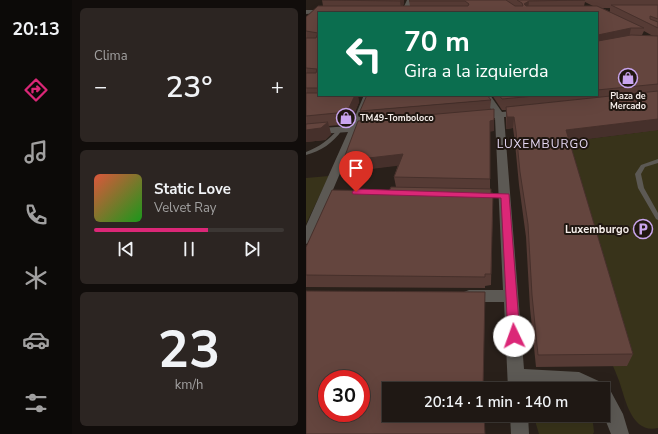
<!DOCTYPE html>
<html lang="es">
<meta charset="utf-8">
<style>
body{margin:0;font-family:"Nunito Sans",sans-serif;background:#2c2522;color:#f1f3f6;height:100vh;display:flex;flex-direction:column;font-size:15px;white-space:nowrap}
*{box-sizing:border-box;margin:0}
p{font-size:13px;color:#a1a0a0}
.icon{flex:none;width:22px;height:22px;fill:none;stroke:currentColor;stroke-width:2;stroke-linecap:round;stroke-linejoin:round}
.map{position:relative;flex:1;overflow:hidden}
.details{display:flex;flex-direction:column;gap:8px;padding:8px;background:#110d0b;width:234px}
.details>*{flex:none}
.guide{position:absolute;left:12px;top:12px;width:280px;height:84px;border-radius:0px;box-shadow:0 4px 16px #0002,0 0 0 1px #3c3734;background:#0b6e4f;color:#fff;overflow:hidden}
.speed{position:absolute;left:12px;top:370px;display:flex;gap:8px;font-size:20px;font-weight:700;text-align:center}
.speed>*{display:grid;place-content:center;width:52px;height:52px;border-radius:50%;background:#1f1814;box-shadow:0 4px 16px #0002,0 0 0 1px #3c3734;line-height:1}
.speed .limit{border:6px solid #d22;background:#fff;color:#111}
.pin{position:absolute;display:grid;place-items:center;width:34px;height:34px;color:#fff;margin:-41px -17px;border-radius:50% 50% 50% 0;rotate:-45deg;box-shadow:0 0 4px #0007}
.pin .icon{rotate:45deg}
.me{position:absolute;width:44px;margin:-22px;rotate:357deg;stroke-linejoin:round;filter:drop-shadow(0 0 3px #0008)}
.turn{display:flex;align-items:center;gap:14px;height:84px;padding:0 20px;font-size:18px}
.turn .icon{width:52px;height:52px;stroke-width:2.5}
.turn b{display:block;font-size:28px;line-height:34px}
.big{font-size:30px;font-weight:600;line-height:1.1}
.details .tile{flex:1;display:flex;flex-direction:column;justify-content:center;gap:6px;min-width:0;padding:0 14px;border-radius:6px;background:#2c2522}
.details .dial{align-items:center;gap:0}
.dial b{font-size:52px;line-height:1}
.song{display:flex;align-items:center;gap:12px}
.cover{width:48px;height:48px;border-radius:6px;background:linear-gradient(135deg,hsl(10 70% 55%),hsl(120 70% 35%))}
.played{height:4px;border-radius:2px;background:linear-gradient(90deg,#db2777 60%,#3c3734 60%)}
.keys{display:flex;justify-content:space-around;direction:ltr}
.heat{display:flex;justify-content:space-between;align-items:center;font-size:22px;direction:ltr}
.trip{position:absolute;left:76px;top:382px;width:228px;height:40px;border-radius:0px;background:#1f1814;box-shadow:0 4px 16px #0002,0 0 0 1px #3c3734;font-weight:600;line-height:40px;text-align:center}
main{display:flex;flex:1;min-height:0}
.tabs{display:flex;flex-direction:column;width:72px;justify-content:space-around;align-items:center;background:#0c0a08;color:#a1a0a0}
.tabs .icon{width:28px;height:28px}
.tabs .on{color:#db2777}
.tabs b{font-size:18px;color:#f1f3f6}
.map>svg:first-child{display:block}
.green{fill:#38331a}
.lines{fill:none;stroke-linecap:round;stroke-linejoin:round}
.lane{fill:#5c5954;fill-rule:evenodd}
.street{fill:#5c5954;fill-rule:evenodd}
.wall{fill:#563b35;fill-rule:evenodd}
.shaded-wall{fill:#46302b}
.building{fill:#64453e;stroke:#46302b;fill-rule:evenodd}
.route{fill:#db2777;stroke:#8e194d}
.labels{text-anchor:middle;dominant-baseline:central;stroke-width:4;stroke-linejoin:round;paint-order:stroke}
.far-poi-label{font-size:9px;font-weight:bold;fill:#f4ede9;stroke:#201711}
.poi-label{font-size:11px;font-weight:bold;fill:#f4ede9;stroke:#201711;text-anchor:end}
.neighbourhood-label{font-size:12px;letter-spacing:1px;fill:#e6d9f5;stroke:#201711}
</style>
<main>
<nav class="tabs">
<b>20:13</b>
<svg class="icon on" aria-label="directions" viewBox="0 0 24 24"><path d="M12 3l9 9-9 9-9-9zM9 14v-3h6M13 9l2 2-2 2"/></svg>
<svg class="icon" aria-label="music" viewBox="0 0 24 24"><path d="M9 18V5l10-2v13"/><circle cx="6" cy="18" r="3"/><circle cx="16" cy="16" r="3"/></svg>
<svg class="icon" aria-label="phone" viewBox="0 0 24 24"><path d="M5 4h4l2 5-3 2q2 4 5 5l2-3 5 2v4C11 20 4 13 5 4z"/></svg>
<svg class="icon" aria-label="climate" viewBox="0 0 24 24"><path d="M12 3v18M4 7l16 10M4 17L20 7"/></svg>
<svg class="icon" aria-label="car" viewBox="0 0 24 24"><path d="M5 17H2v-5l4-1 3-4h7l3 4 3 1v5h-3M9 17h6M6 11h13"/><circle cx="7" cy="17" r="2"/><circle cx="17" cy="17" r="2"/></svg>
<svg class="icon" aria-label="filters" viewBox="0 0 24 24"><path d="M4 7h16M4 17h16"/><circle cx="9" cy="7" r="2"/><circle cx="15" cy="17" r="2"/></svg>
</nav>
<section class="details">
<div class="tile"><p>Clima</p>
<div class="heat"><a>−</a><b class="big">23°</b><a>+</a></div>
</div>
<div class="tile">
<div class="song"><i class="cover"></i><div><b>Static Love</b><p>Velvet Ray</p></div></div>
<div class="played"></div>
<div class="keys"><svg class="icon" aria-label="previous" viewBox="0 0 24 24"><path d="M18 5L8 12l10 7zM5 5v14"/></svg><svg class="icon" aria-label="pause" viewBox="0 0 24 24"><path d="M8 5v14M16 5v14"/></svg><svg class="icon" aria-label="next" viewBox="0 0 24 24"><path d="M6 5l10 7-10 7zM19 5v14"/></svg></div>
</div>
<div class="tile dial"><b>23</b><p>km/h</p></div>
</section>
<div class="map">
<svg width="352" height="434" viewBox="0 0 352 434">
<rect width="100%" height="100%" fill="#29201a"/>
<g class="green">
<path d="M352,130V428C327,434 320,402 315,387C313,380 310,373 307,366H321L258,142Z"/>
<path d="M23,176L0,224V178Z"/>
<path d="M230,415H286L288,432L287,434H233L230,424Z"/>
</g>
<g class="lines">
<g class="lane">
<path d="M32,129H36V130C27,143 15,151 0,155V152C13,147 23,140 32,129Z"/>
<path d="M352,159V163L339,167L335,174L338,188L352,213V220L350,219L332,188L329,174L335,165Z"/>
</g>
<g class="street">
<path d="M101,0H107L101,13H95Z"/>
<path d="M0,10H22L25,12L0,14Z"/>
<path d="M58,95H66L54,125L65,124L70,127L65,130L52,131L6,239L4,242L0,244V226L42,132L0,135V129L45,126Z"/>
<path d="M176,95H184L196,112L216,110L220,113L216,116L198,117L218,369L273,372L297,383L298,386L303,388L317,414L323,434H305L297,414V389L220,386V389H202L198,302H163L158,300L156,296L158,292L163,290H197L189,118L173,120L169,117L173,114L187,113Z"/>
<path d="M204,415H222L223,434H205Z"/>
</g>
</g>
<g class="wall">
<path d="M16,0H98V3L97,6H104L103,1L104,0H352V130L263,141L327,354L321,366L230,367L224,308L220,237L213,185L209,143L207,128L200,129V110H196L186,95H291V13H13V95H57L56,97H52L53,102L44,124L23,126L25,134L19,140L0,142V17L17,6ZM279,2L287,6H278ZM296,8H304V12ZM338,31L347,36L336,35Z"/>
<path d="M185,100L184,110L188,120V131H184V189L185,193H187L185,285L179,286V288L0,287V247L90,187L88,177L92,165L40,172L56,121L54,111Z"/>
</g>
<g class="shaded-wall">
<path d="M95,0H98V3L95,9L94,1Z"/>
<path d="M223,1L222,10L218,4Z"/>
<path d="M325,28L323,38L291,44L292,35Z"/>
<path d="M49,95H52L53,102L44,124L41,112Z"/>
<path d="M201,117H208L207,128L200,129Z"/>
<path d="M352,119V130L258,142L260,130Z"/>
<path d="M188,120V131L183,132L184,121Z"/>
<path d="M22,122L25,134L19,140L0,142V130Z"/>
<path d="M97,154L98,165L40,172L37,161Z"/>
</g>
<g class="building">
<path d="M16,0H95L94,1Z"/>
<path d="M104,0H200L209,6H217L216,3L211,0H279L223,1L218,4L220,6H291L338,28H325L292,35V41L325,35L352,36V84L291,90V13H13V75L11,77H13V88H0V73H10L11,69L0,68V38H10L12,33L0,31V17L12,6H162L163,4L159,1H103Z"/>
<path d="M305,5H352V19L344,16V19L352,22V28Z"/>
<path d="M352,91V119L260,130L327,354L232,355L226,295L222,224L214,172L210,131L208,117H201L200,107Z"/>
<path d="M0,93H13V95H49L41,112L0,116Z"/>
<path d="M61,95H181L185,100L54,111Z"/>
<path d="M193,95H240L196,99Z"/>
<path d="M188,109V120L184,121V179L88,177L97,154L37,161L52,121Z"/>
<path d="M22,122L15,128L0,130V124Z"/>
<path d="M85,187L185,189V193H187L185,274H179V277L0,275V247L26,190L83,191Z"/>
<path d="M0,291L179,292L177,389H83V415H178L179,434H0ZM21,379H55V413H21Z"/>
</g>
<path class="route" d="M50,189L203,194L214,336L212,340L208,342L204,340L202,336L195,198L47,194L46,192Z"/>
<defs>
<g id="shop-ring" transform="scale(1)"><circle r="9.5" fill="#201711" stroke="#c9a5ee" stroke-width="1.5"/><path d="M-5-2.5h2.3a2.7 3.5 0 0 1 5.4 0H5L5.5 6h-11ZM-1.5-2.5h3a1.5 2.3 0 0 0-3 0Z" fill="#c9a5ee"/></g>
<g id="parking-ring" transform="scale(1)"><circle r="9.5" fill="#201711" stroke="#c9a5ee" stroke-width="1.5"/><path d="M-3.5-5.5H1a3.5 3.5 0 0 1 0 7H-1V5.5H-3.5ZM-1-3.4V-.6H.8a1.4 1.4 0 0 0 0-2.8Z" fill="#c9a5ee"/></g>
</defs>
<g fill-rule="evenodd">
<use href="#shop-ring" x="322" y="78"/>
<use href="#shop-ring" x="40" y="118"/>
<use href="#parking-ring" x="337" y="229"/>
</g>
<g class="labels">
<g class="far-poi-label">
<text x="322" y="96">Plaza de<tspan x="322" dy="10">Mercado</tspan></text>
<text x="54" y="118" text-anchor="start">TM49-Tomboloco</text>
</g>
<g class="poi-label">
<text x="323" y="229">Luxemburgo</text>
</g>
<g class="neighbourhood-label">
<text x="237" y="144">LUXEMBURGO</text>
</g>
</g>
</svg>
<div class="speed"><div class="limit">30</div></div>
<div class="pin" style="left:50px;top:192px;background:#d93025"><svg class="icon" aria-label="arrive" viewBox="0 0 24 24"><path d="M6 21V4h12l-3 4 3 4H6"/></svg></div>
<svg class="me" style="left:208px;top:336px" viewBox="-20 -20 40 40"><circle r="19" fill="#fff"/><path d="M0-13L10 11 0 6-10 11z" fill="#db2777"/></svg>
<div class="trip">20:14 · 1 min · 140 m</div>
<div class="guide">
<div class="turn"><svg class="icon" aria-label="left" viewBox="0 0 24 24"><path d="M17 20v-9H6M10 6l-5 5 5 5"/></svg><div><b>70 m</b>Gira a la izquierda</div></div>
</div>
</div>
</main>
